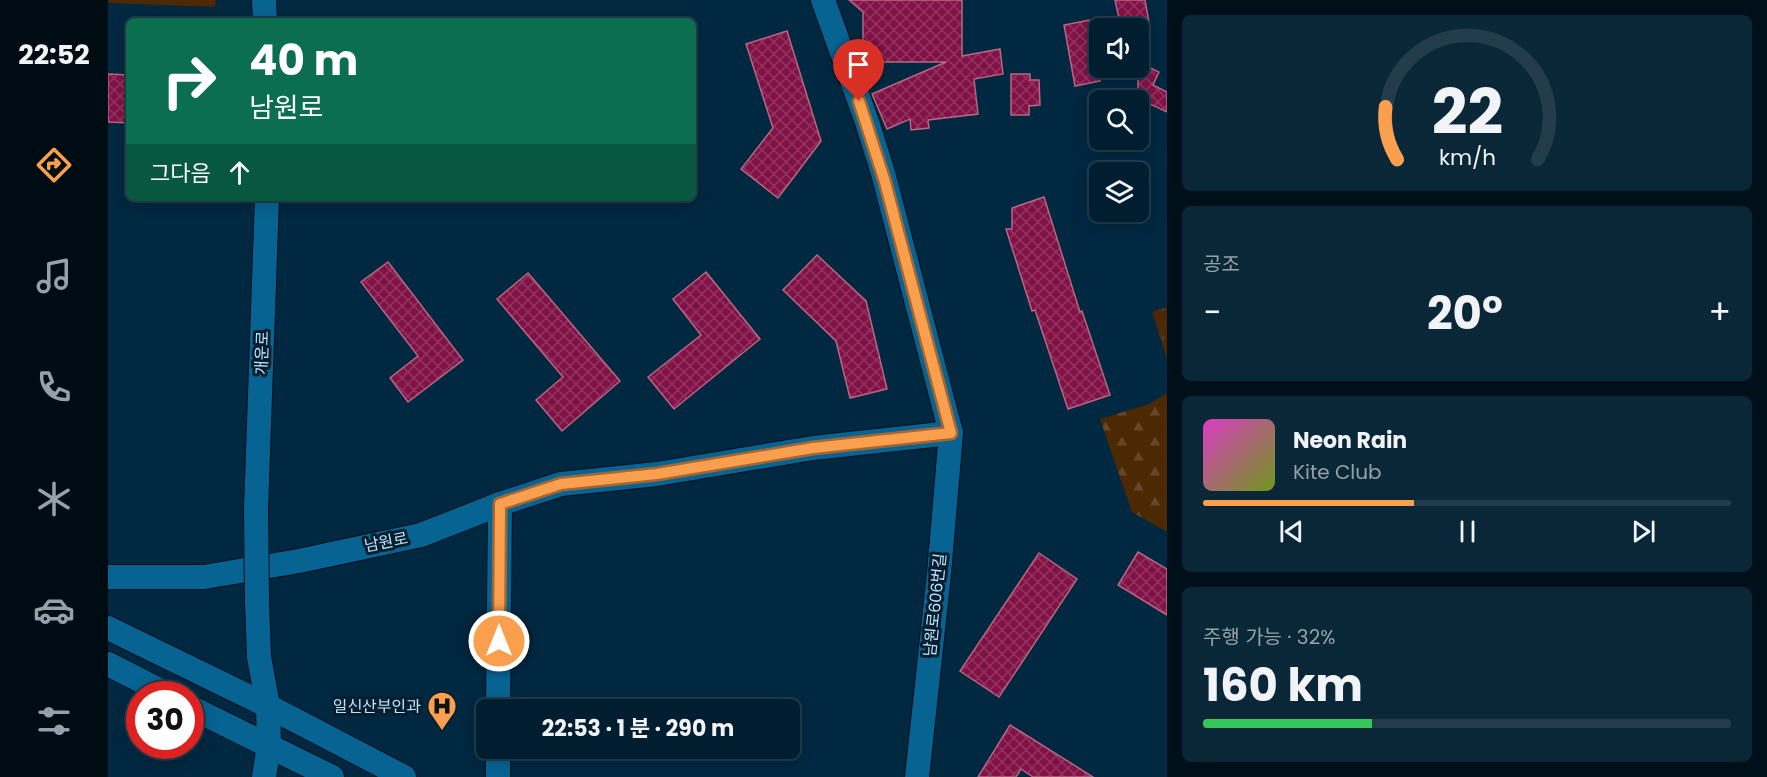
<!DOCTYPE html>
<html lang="ko">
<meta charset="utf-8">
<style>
body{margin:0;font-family:Poppins,"Noto Sans KR",sans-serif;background:#0a2738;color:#f1f3f6;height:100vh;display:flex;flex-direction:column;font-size:22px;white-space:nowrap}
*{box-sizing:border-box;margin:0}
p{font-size:20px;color:#95a2ab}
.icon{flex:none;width:33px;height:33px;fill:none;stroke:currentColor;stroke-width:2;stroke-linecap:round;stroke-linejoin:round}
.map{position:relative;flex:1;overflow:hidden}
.sheet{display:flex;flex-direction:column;gap:15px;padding:15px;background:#00101a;width:600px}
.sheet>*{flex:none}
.banner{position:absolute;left:18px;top:18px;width:570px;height:183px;border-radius:9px;box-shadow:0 3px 15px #0003,0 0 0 2px #223c4c;background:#0b6e4f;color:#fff;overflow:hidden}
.controls{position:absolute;left:981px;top:18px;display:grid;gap:12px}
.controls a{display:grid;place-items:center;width:60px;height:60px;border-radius:9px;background:#001e30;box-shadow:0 3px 15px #0003,0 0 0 2px #223c4c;font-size:30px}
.speed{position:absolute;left:18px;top:681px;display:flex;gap:12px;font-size:30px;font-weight:700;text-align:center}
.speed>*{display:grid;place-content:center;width:78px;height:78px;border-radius:50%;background:#001e30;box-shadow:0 3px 15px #0003,0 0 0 2px #223c4c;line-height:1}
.speed .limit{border:9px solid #d22;background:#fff;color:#111}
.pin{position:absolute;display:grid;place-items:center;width:51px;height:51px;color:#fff;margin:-62px -26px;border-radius:50% 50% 50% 0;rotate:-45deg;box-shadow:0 0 6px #0007}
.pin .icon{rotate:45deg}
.me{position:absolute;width:66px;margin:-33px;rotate:0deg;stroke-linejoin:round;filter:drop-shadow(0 0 4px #0008)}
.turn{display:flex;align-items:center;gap:21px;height:126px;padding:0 24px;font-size:27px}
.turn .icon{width:78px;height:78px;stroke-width:2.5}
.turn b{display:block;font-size:42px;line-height:51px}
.then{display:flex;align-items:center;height:57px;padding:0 24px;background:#0003;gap:12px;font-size:22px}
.big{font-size:45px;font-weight:700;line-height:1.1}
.sheet .widget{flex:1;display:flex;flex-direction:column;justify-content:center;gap:9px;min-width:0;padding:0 21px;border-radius:9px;background:#0a2738}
.sheet .dial{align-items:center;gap:0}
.dial svg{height:156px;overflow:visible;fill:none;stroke:#223c4c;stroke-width:7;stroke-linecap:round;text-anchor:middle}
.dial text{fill:#f1f3f6;stroke:none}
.song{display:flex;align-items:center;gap:18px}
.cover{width:72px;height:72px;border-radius:9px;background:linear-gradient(135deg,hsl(310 70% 55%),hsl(80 70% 35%))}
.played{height:6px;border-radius:3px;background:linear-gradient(90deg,#fa9f4e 40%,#223c4c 40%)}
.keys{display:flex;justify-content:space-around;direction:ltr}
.heat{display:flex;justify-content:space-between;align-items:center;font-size:33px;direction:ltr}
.charge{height:9px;border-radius:4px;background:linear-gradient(90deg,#34c759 32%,#223c4c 0)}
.trip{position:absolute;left:368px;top:699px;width:324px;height:60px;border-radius:9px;background:#001e30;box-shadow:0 3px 15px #0003,0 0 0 2px #223c4c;font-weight:700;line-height:60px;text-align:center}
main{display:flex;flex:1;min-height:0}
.tab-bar{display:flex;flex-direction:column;width:108px;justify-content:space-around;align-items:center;background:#000c13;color:#95a2ab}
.tab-bar .icon{width:42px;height:42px}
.tab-bar .current{color:#fa9f4e}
.tab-bar b{font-size:27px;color:#f1f3f6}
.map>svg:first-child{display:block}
.grass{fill:url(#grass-tufts)}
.forest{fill:url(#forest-firs)}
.garden{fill:#4c2803}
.building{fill:url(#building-cross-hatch);stroke:#b66781;stroke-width:1.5}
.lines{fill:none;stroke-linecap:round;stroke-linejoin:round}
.minor-casing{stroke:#00101e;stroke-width:26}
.minor{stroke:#076392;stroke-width:24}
.minor-bridge-casing{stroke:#00101e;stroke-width:26;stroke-linecap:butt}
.minor-bridge{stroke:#076392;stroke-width:24}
.route-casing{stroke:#a26733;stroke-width:15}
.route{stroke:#fa9f4e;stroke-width:10}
.labels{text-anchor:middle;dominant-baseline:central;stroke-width:6;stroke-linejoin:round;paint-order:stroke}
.street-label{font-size:16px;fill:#bee2fd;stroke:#061e2d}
.poi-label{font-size:16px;fill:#bee2fd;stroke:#061e2d;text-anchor:end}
</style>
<main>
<nav class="tab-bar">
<b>22:52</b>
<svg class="icon current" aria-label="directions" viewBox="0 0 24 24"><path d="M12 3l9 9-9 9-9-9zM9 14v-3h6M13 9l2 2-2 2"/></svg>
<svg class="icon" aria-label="music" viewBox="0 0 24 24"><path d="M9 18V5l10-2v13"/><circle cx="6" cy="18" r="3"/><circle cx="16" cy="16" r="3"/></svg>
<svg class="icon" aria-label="phone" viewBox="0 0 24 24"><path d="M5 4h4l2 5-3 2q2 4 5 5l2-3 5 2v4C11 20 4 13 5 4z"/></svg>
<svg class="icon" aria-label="climate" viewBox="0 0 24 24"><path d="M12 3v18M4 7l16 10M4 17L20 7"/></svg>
<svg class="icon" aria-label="car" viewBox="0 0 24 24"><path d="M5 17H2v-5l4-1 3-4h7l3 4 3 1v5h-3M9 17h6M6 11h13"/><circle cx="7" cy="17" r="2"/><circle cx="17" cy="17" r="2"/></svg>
<svg class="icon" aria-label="filters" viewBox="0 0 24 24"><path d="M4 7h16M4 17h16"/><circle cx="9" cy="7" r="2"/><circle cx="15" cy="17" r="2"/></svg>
</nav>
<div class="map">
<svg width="1059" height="777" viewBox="0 0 1059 777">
<defs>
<pattern id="grass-tufts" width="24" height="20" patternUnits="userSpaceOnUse" patternTransform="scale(1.5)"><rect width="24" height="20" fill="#4c2803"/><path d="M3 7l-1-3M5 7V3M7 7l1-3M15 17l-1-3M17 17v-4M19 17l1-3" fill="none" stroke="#644729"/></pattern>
<pattern id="forest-firs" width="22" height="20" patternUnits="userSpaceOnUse" patternTransform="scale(1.5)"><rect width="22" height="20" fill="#4c2803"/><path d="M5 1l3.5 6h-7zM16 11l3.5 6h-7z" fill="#644729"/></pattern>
<pattern id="building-cross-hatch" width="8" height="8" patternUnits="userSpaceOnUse" patternTransform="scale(1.5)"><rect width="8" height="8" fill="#811245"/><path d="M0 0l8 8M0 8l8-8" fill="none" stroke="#913461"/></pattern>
</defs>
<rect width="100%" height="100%" fill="#002840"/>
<path class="grass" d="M1059,307V359L1044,312Z"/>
<path class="forest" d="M1059,393V532L1024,512L992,419L1041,404Z"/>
<path class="garden" d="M0,0H108L107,7L0,3Z"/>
<g class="building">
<path d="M741,0H854V56L892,49L895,74L866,79L870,114L820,120L821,128L803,130L802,119L779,129L764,94L838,62H755V12Z"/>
<path d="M1007,0H1037L1042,28H1013Z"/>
<path d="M992,18V81L967,86L956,25Z"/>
<path d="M679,31L713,141L670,198L633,169L665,128L638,44Z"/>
<path d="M1030,62L1051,72L1045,85L1059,92V112L1038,102L1030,119Z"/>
<path d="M0,74L21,75V123L0,122Z"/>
<path d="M903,74H922V80H931L932,105L921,106V115H903Z"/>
<path d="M936,197L972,312L974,311L1002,395L960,409L927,310L924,311L898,229H904V208Z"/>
<path d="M709,255L758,301L779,389L742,398L728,341L675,290Z"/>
<path d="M280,262L355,360L300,402L282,378L310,356L253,282Z"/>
<path d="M598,272L652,339L566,409L540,377L593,335L565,299Z"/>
<path d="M420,273L512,381L454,431L428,400L455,377L389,299Z"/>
<path d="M1030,552L1059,569V615L1010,585Z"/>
<path d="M931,553L969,579L891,697L852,671Z"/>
<path d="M902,725L985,777H925L913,769L908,777H870Z"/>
</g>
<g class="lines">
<g class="minor-casing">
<g id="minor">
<path d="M156,0L157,21"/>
<path d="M715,0L759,122L775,173L843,433L831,574L809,777"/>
<path d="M148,509L159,198"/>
<path d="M0,577H96L191,561L313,535L392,504L453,484L549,474L705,448L843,433"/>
<path d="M149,601L151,657L160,706L161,745L156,777"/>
<path d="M0,628L160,706L296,777"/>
<path d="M0,664L59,694"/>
<path d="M82,707L224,777"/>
<path d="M390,710L392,504"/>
<path d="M390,777V748"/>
</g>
</g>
<use href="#minor" class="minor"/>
<g class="minor-bridge-casing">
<path id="minor-bridge" d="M148,509L149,601"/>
</g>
<use href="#minor-bridge" class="minor-bridge"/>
</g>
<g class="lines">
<g class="route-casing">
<path id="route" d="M391,641L392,504L453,484L549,474L705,448L843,433L777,182L751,101"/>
</g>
<use href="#route" class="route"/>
</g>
<defs>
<g id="hospital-pin" transform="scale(1.5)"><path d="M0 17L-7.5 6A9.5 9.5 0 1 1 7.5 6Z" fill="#fa9f4e" stroke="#061e2d"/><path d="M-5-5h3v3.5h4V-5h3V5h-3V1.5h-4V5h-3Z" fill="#111"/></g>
</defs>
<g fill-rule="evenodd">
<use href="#hospital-pin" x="334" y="706"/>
</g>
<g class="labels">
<g class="street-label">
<text transform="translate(154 353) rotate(-88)">개운로</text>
<text transform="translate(278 542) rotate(-11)">남원로</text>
<text transform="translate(827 605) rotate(-84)">남원로606번길</text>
</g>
<g class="poi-label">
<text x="313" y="706">일신산부인과</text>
</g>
</g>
</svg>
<div class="controls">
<a><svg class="icon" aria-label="sound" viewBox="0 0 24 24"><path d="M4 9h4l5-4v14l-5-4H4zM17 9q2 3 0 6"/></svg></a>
<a><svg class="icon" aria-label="search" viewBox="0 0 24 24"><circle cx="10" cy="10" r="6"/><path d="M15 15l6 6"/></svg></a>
<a><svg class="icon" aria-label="layers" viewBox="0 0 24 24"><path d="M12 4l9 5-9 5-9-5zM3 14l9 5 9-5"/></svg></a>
</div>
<div class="speed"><div class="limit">30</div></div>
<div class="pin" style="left:751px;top:101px;background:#d93025"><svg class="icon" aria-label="arrive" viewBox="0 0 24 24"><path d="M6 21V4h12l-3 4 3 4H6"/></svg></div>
<svg class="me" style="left:391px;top:641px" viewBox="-20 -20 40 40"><circle r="17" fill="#fa9f4e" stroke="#fff" stroke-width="3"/><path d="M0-11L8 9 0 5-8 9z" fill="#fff"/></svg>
<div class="trip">22:53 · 1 분 · 290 m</div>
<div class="banner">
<div class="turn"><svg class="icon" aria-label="right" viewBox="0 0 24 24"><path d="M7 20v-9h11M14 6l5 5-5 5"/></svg><div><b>40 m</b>남원로</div></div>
<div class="then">그다음<svg class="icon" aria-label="ahead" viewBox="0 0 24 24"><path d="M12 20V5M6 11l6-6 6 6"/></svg></div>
</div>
</div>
<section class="sheet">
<div class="widget dial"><svg viewBox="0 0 100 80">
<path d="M14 69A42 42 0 1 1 86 69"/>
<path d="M14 69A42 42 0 0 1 8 42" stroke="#fa9f4e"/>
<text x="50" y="56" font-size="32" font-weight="700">22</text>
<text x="50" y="72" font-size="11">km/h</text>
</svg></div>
<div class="widget"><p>공조</p>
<div class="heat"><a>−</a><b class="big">20°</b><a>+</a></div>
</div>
<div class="widget">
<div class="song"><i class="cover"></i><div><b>Neon Rain</b><p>Kite Club</p></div></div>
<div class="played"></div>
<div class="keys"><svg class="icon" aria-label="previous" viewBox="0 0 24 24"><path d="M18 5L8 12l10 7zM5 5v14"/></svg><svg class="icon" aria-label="pause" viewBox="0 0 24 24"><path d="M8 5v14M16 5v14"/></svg><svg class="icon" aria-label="next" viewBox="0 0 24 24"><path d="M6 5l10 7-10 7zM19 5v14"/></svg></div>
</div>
<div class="widget"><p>주행 가능 · 32%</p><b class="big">160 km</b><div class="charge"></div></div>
</section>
</main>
